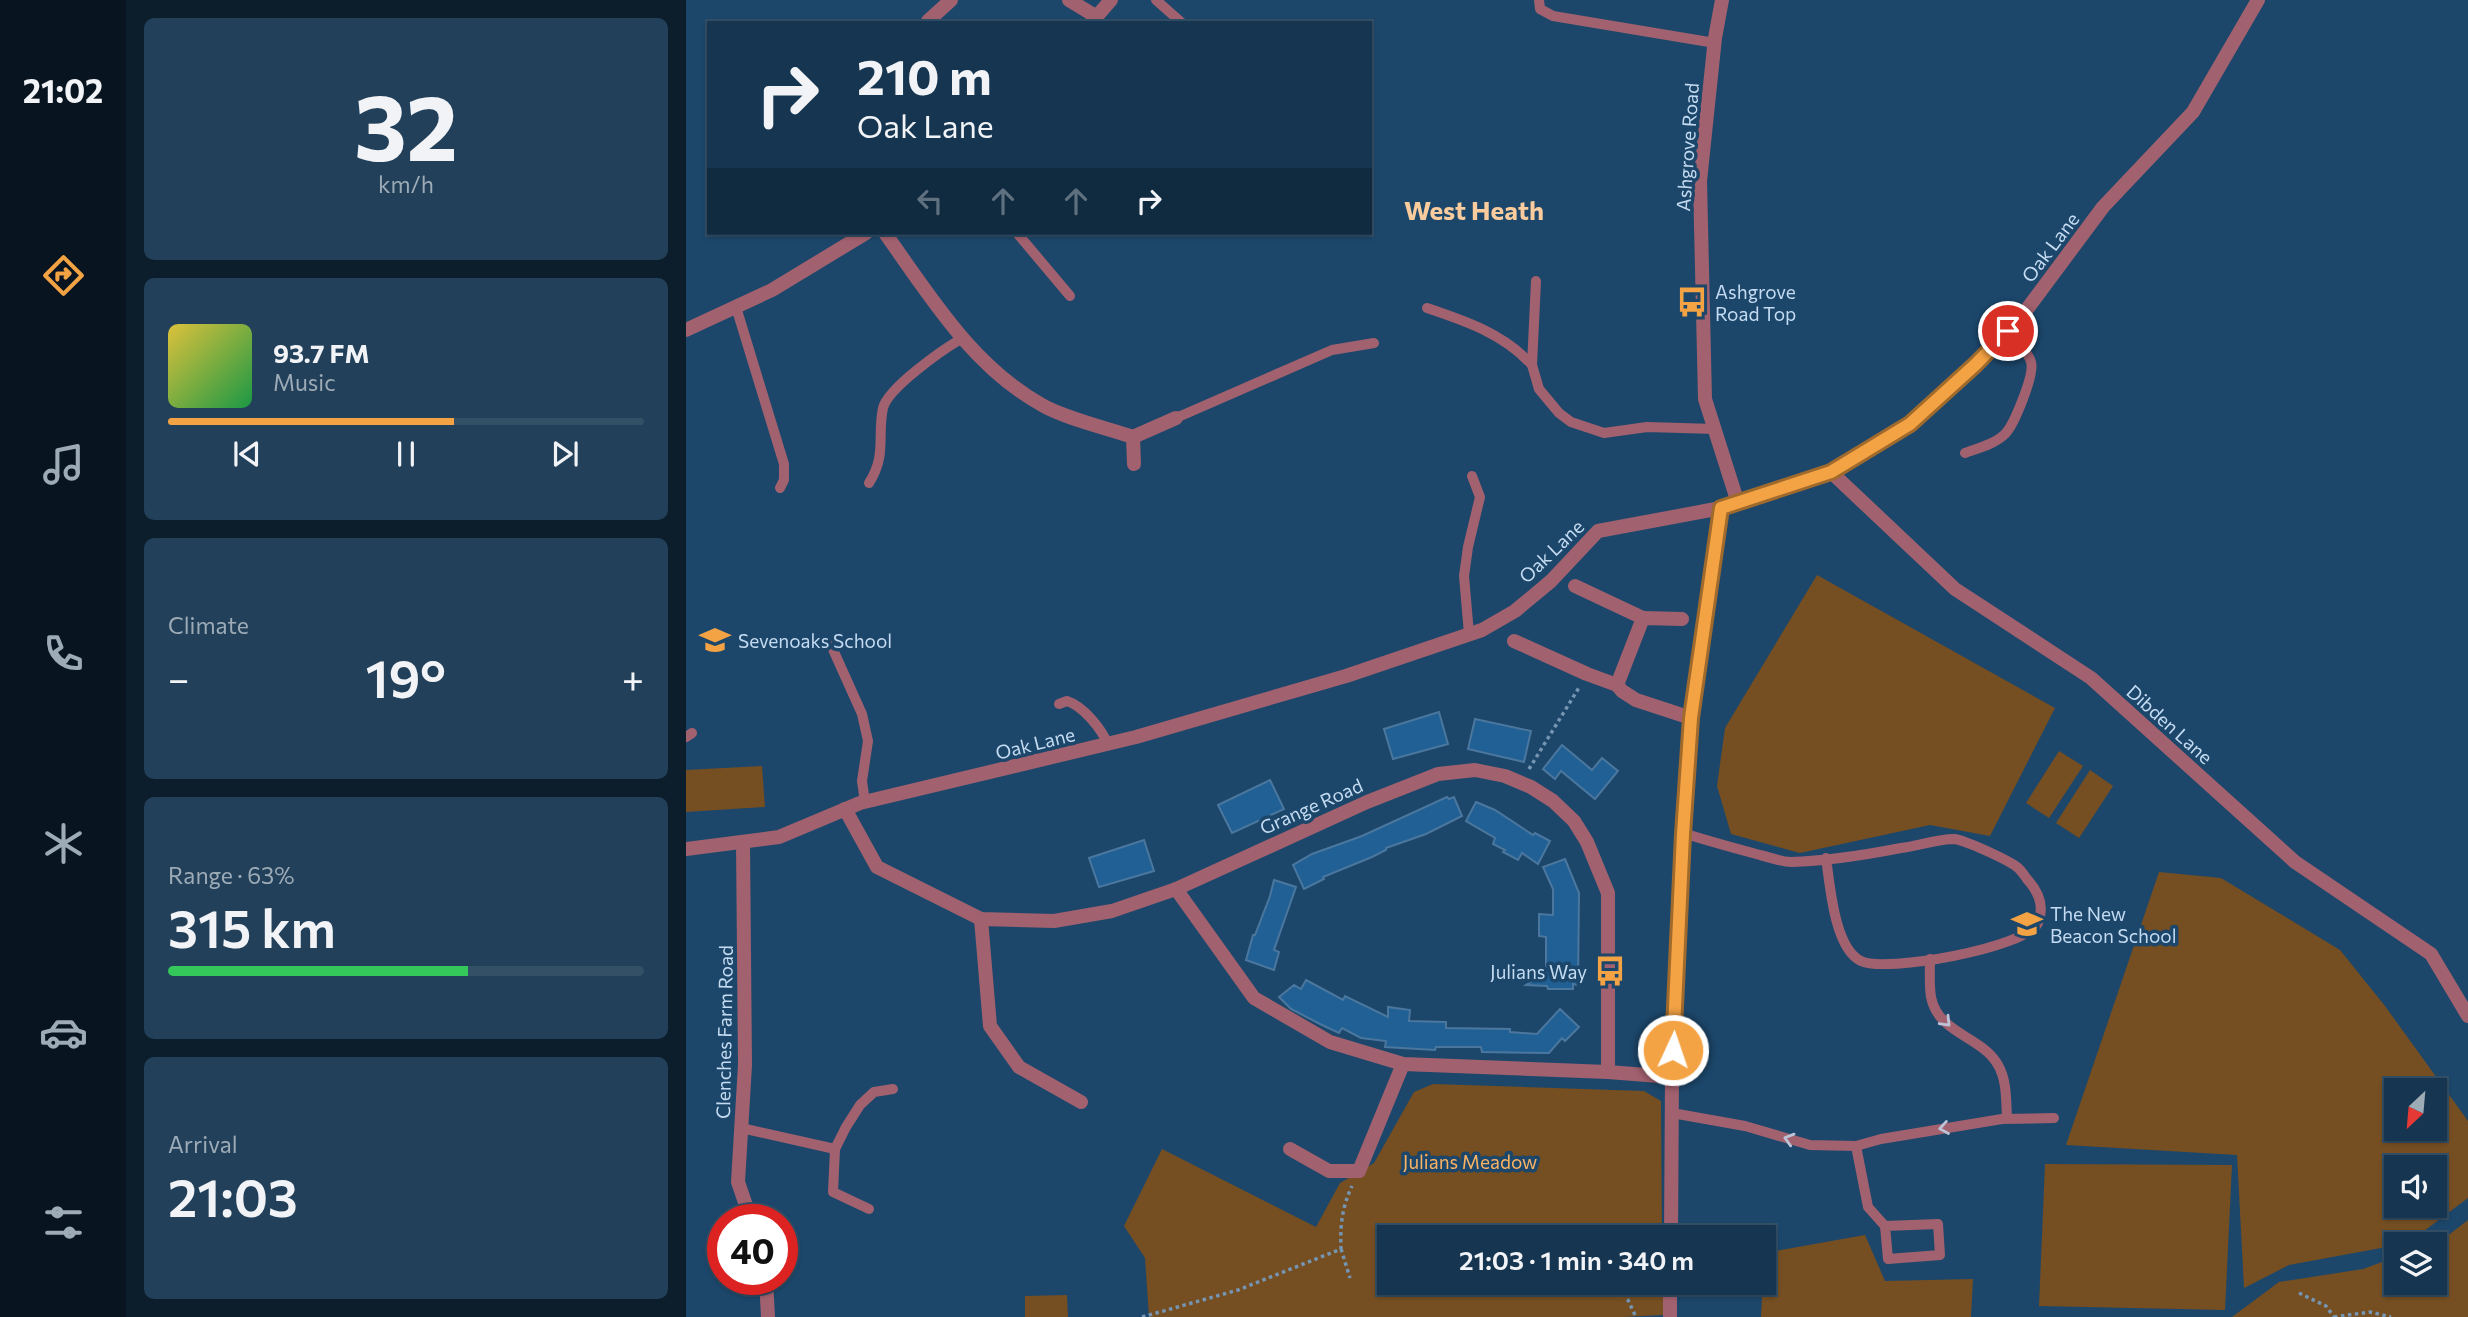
<!DOCTYPE html>
<meta charset="utf-8">
<style>
body{margin:0;font-family:Commissioner,sans-serif;background:#22405a;color:#f1f3f6;height:100vh;display:flex;flex-direction:column;font-size:26px;white-space:nowrap}
*{box-sizing:border-box;margin:0}
p{font-size:23px;color:#9dabb7}
.icon{flex:none;width:38px;height:38px;fill:none;stroke:currentColor;stroke-width:2;stroke-linecap:round;stroke-linejoin:round}
.map{position:relative;flex:1;overflow:hidden}
.side{display:flex;flex-direction:column;gap:18px;padding:18px;background:#0c1d2c;width:560px}
.side>*{flex:none}
.guide{position:absolute;left:21px;top:21px;width:665px;height:214px;border-radius:0px;box-shadow:0 2px 5px #0004,0 0 0 2px #345067;background:#153550;color:#f1f3f6;overflow:hidden}
.needle{width:46px;rotate:206deg}
.tools{position:absolute;left:1698px;top:1078px;display:grid;gap:14px}
.tools a{display:grid;place-items:center;width:63px;height:63px;border-radius:0px;background:#153550;box-shadow:0 2px 5px #0004,0 0 0 2px #345067;font-size:35px}
.speed{position:absolute;left:21px;top:1204px;display:flex;gap:14px;font-size:35px;font-weight:700;text-align:center}
.speed>*{display:grid;place-content:center;width:91px;height:91px;border-radius:50%;background:#153550;box-shadow:0 2px 5px #0004,0 0 0 2px #345067;line-height:1}
.speed .limit{border:10px solid #d22;background:#fff;color:#111}
.pin{position:absolute;display:grid;place-items:center;width:60px;height:60px;color:#fff;margin:-30px;border:4px solid #fff;border-radius:50%;box-shadow:0 2px 7px #0007}
.me{position:absolute;width:77px;margin:-38px;rotate:3deg;stroke-linejoin:round;filter:drop-shadow(0 0 5px #0008)}
.turn{display:flex;align-items:center;gap:24px;height:147px;padding:0 35px;font-size:32px}
.turn .icon{width:91px;height:91px;stroke-width:2.5}
.turn b{display:block;font-size:49px;line-height:60px}
.lanes{display:flex;align-items:center;height:66px;padding:0 35px;background:#0003;justify-content:center;gap:35px;direction:ltr}
.lanes .off{opacity:.35}
.big{font-size:52px;font-weight:600;line-height:1.1}
.side .card{flex:1;display:flex;flex-direction:column;justify-content:center;gap:10px;min-width:0;padding:0 24px;border-radius:10px;background:#22405a}
.side .dial{align-items:center;gap:0}
.dial b{font-size:91px;line-height:1}
.song{display:flex;align-items:center;gap:21px}
.cover{width:84px;height:84px;border-radius:10px;background:linear-gradient(135deg,hsl(50 70% 55%),hsl(140 70% 35%))}
.played{height:7px;border-radius:4px;background:linear-gradient(90deg,#f4a344 60%,#345067 60%)}
.keys{display:flex;justify-content:space-around;direction:ltr}
.heat{display:flex;justify-content:space-between;align-items:center;font-size:38px;direction:ltr}
.charge{height:10px;border-radius:5px;background:linear-gradient(90deg,#34c759 63%,#345067 0)}
.trip{position:absolute;left:691px;top:1225px;width:399px;height:70px;border-radius:0px;background:#153550;box-shadow:0 2px 5px #0004,0 0 0 2px #345067;font-weight:600;line-height:70px;text-align:center}
main{display:flex;flex:1;min-height:0}
.tabs{display:flex;flex-direction:column;width:126px;justify-content:space-around;align-items:center;background:#081520;color:#9dabb7}
.tabs .icon{width:49px;height:49px}
.tabs .active{color:#f4a344}
.tabs b{font-size:32px;color:#f1f3f6}
.map>svg:first-child{display:block}
.green{fill:#754e22;fill-rule:evenodd}
.building{fill:#206094;stroke:#4b779e;stroke-width:2}
.lines{fill:none;stroke-linecap:round;stroke-linejoin:round}
.path{stroke:#7595b2;stroke-width:3.5;stroke-dasharray:3.5 3.5;stroke-linecap:butt}
.service{stroke:#a2616e;stroke-width:10}
.minor{stroke:#a2616e;stroke-width:14}
.tertiary{stroke:#a2616e;stroke-width:14}
.oneway{stroke:#bdc3d7}
.route-casing{stroke:#9f6a2c;stroke-width:18}
.route{stroke:#f4a344;stroke-width:12}
.labels{text-anchor:middle;dominant-baseline:central;stroke-width:7;stroke-linejoin:round;paint-order:stroke}
.street-label{font-size:19px;fill:#c4dbf1;stroke:#1c476b}
.poi-label{font-size:19px;fill:#c4dbf1;stroke:#1c476b;text-anchor:start}
.park-label{font-size:19px;fill:#fbb262;stroke:#1c476b}
.district-label{font-size:26px;font-weight:bold;fill:#f9cb9d;stroke:#1c476b}
</style>
<main>
<nav class="tabs">
<b>21:02</b>
<svg class="icon active" aria-label="directions" viewBox="0 0 24 24"><path d="M12 3l9 9-9 9-9-9zM9 14v-3h6M13 9l2 2-2 2"/></svg>
<svg class="icon" aria-label="music" viewBox="0 0 24 24"><path d="M9 18V5l10-2v13"/><circle cx="6" cy="18" r="3"/><circle cx="16" cy="16" r="3"/></svg>
<svg class="icon" aria-label="phone" viewBox="0 0 24 24"><path d="M5 4h4l2 5-3 2q2 4 5 5l2-3 5 2v4C11 20 4 13 5 4z"/></svg>
<svg class="icon" aria-label="climate" viewBox="0 0 24 24"><path d="M12 3v18M4 7l16 10M4 17L20 7"/></svg>
<svg class="icon" aria-label="car" viewBox="0 0 24 24"><path d="M5 17H2v-5l4-1 3-4h7l3 4 3 1v5h-3M9 17h6M6 11h13"/><circle cx="7" cy="17" r="2"/><circle cx="17" cy="17" r="2"/></svg>
<svg class="icon" aria-label="filters" viewBox="0 0 24 24"><path d="M4 7h16M4 17h16"/><circle cx="9" cy="7" r="2"/><circle cx="15" cy="17" r="2"/></svg>
</nav>
<section class="side">
<div class="card dial"><b>32</b><p>km/h</p></div>
<div class="card">
<div class="song"><i class="cover"></i><div><b>93.7 FM</b><p>Music</p></div></div>
<div class="played"></div>
<div class="keys"><svg class="icon" aria-label="previous" viewBox="0 0 24 24"><path d="M18 5L8 12l10 7zM5 5v14"/></svg><svg class="icon" aria-label="pause" viewBox="0 0 24 24"><path d="M8 5v14M16 5v14"/></svg><svg class="icon" aria-label="next" viewBox="0 0 24 24"><path d="M6 5l10 7-10 7zM19 5v14"/></svg></div>
</div>
<div class="card"><p>Climate</p>
<div class="heat"><a>−</a><b class="big">19°</b><a>+</a></div>
</div>
<div class="card"><p>Range · 63%</p><b class="big">315 km</b><div class="charge"></div></div>
<div class="card"><p>Arrival</p><b class="big">21:03</b></div>
</section>
<div class="map">
<svg width="1782" height="1317" viewBox="0 0 1782 1317">
<rect width="100%" height="100%" fill="#1c476b"/>
<g class="green">
<path d="M1131,575L1369,708L1304,836L1244,825L1114,853L1045,834L1031,786L1039,728Z"/>
<path d="M1373,751L1397,766L1363,818L1340,803Z"/>
<path d="M76,766L79,807L0,812V770Z"/>
<path d="M1404,770L1427,786L1393,838L1370,823Z"/>
<path d="M1473,872L1535,878L1654,950L1699,1006L1782,1121V1198L1722,1243L1603,1265L1558,1288L1551,1155L1380,1145ZM1710,1090H1748V1129H1710ZM1710,1167H1748V1206H1710Z"/>
<path d="M747,1084L958,1091L975,1101L976,1237H704V1283H977V1315L937,1317H463L459,1258L438,1226L476,1149L630,1227L654,1183L688,1163L728,1092Z"/>
<path d="M1359,1164L1546,1165L1539,1310L1353,1306Z"/>
<path d="M1782,1220V1317H1546L1593,1282L1677,1269L1710,1257V1283H1748V1244H1745L1756,1240Z"/>
<path d="M1179,1235L1199,1281L1287,1279L1285,1317H1075L1078,1253Z"/>
<path d="M381,1295L382,1317H339V1296Z"/>
</g>
<g class="building">
<path d="M753,712L762,744L707,759L698,729Z"/>
<path d="M789,719L845,731L838,762L782,749Z"/>
<path d="M876,745L906,770L916,758L932,771L909,799L875,771L869,779L857,769Z"/>
<path d="M584,780L598,809L546,833L532,805Z"/>
<path d="M761,797L763,799L768,797L776,816L740,834L700,848V850L686,857L637,877L638,879L618,889L607,865L626,854L676,836Z"/>
<path d="M790,802L809,810L847,835L849,833L864,841L852,864L836,853L832,860L817,852L819,850L807,844L809,838L780,821Z"/>
<path d="M458,840L468,871L413,887L403,858Z"/>
<path d="M879,859L893,893L892,985L887,984V989H862L861,986L840,985L860,973V937L853,936V914L867,915V889L857,867Z"/>
<path d="M588,880L610,887L588,950L593,952L588,970L560,960L567,935H569L584,896Z"/>
<path d="M620,980L657,1000L659,996L702,1017V1007L724,1010L723,1021L760,1022V1028L824,1029V1032L851,1034L874,1009L893,1027L879,1041L876,1038L863,1053L796,1052L795,1047H750L749,1050L699,1047L700,1041L675,1038L656,1028L653,1033L636,1025L605,1009L593,997L608,985L615,989Z"/>
</g>
<g class="lines">
<g class="path">
<path d="M843,769L894,686"/>
<path d="M655,1249L664,1278"/>
<path d="M928,1283L942,1300L950,1317"/>
<path d="M1613,1293L1640,1306L1648,1317"/>
<path d="M456,1317L552,1290L655,1249C654,1226 656,1207 666,1186"/>
<path d="M1648,1317L1684,1312L1705,1317"/>
</g>
<g class="service">
<path d="M470,0L496,23"/>
<path d="M853,0L854,9L867,16L1029,43"/>
<path d="M331,233L384,296"/>
<path d="M850,281L846,365L853,389L873,413L885,422L918,433L961,427L1029,429"/>
<path d="M50,307L98,464V480L94,488"/>
<path d="M741,308C780,321 818,334 846,365"/>
<path d="M490,418L646,350L688,343"/>
<path d="M1279,453C1292,448 1309,444 1319,434C1328,425 1349,374 1345,362C1342,351 1329,340 1322,331"/>
<path d="M183,483C201,455 191,436 197,408C202,388 256,350 275,339"/>
<path d="M783,634L778,576L782,547L794,497L786,476"/>
<path d="M145,645L176,714L182,741L176,781L179,802"/>
<path d="M373,704L381,701C397,706 416,729 422,745"/>
<path d="M0,737L6,733"/>
<path d="M997,833C1022,841 1048,848 1074,855C1083,857 1095,862 1105,862C1141,861 1179,855 1215,848C1232,846 1251,839 1268,839C1279,840 1322,860 1331,867C1335,870 1338,875 1341,879C1352,891 1359,906 1352,923C1340,948 1199,973 1175,961C1148,948 1144,884 1140,858"/>
<path d="M1244,959C1244,971 1243,985 1245,997C1252,1034 1296,1036 1312,1065C1321,1080 1320,1101 1321,1118"/>
<path d="M986,1113L1059,1126L1124,1145L1170,1146L1195,1139L1316,1119L1368,1118"/>
<path d="M55,1128L149,1149"/>
<path d="M1170,1146L1182,1207L1199,1226"/>
<path d="M183,1209L147,1192L149,1149L160,1127L174,1105L188,1092L207,1089"/>
<path d="M1252,1224L1254,1255L1202,1259L1199,1226Z"/>
</g>
<g class="minor">
<path d="M383,0L411,17"/>
<path d="M1036,0L1029,38L1014,181L1019,399L1052,503"/>
<path d="M242,21L265,0"/>
<path d="M405,23L425,0"/>
<path d="M199,233C244,296 286,366 356,405C378,418 421,428 447,437L448,464"/>
<path d="M0,330L86,290L180,233"/>
<path d="M447,437L490,418"/>
<path d="M1145,472L1269,589L1405,678L1609,862L1745,954L1782,1016"/>
<path d="M889,586L957,618"/>
<path d="M828,641L901,674L931,685L936,691L950,700L1005,718"/>
<path d="M931,685L957,618L996,619"/>
<path d="M159,809L191,867L295,919L368,921L426,911L490,889L681,802L752,774L789,770L819,776L845,787L867,801L888,821L901,842L922,893V1072"/>
<path d="M57,843L59,1065L52,1182L65,1220"/>
<path d="M490,889L568,998L644,1042L717,1064L922,1072L986,1077"/>
<path d="M295,919L304,1026L333,1067L395,1102"/>
<path d="M604,1149L643,1171H673L717,1064"/>
<path d="M80,1279L82,1317"/>
</g>
<g class="tertiary">
<path d="M0,849L93,837L174,803L450,737L660,676L796,630L829,611L865,581L912,531L1035,508L1145,472L1224,424L1290,364L1333,320L1417,207L1507,112L1572,0"/>
<path d="M985,1237L986,1077L997,833L1005,718L1035,508"/>
<path d="M984,1317V1283"/>
</g>
</g>
<defs><path id="oneway-chevron" d="M-2-3.5L2.5 0L-2 3.5" fill="none" stroke-width="1.6" stroke-linecap="round" stroke-linejoin="round" transform="scale(1.75)"/></defs>
<g class="oneway">
<use href="#oneway-chevron" transform="translate(1260 1022) rotate(46)"/>
<use href="#oneway-chevron" transform="translate(1258 1128) rotate(170)"/>
<use href="#oneway-chevron" transform="translate(1103 1139) rotate(-164)"/>
</g>
<g class="lines">
<g class="route-casing">
<path id="route" d="M987,1050L997,834L1005,718L1035,508L1145,472L1224,424L1290,364L1322,331"/>
</g>
<use href="#route" class="route"/>
</g>
<defs>
<g id="bus-bare" transform="scale(2.415)"><path d="M-5-6H5V4H4V6H2V4H-2V6H-4V4H-5ZM-3.5-4V0h7V-4ZM-3.5 1.2v1.5H-2V1.2ZM2 1.2v1.5H3.5V1.2Z" fill="#f4a344" stroke="#1c476b" stroke-width="2.5" paint-order="stroke"/></g>
<g id="school-bare" transform="scale(2.415)"><path d="M0-5L7-2L0 1L-7-2ZM-4 1L0 2.5L4 1V4Q0 6-4 4Z" fill="#f4a344" stroke="#1c476b" stroke-width="2.5" paint-order="stroke"/></g>
</defs>
<g fill-rule="evenodd">
<use href="#bus-bare" x="1006" y="302"/>
<use href="#school-bare" x="29" y="640"/>
<use href="#school-bare" x="1341" y="924"/>
<use href="#bus-bare" x="924" y="971"/>
</g>
<g class="labels">
<g class="street-label">
<text transform="translate(1001 147) rotate(-86)">Ashgrove Road</text>
<text transform="translate(1364 247) rotate(-53)">Oak Lane</text>
<text transform="translate(865 551) rotate(-44)">Oak Lane</text>
<text transform="translate(1484 724) rotate(42)">Dibden Lane</text>
<text transform="translate(349 743) rotate(-14)">Oak Lane</text>
<text transform="translate(625 806) rotate(-24)">Grange Road</text>
<text transform="translate(38 1032) rotate(-89)">Clenches Farm Road</text>
</g>
<g class="poi-label">
<text x="1029" y="291">Ashgrove<tspan x="1029" dy="22">Road Top</tspan></text>
<text x="52" y="640">Sevenoaks School</text>
<text x="1364" y="913">The New<tspan x="1364" dy="22">Beacon School</tspan></text>
<text x="901" y="971" text-anchor="end">Julians Way</text>
</g>
<g class="park-label">
<text x="784" y="1161">Julians Meadow</text>
</g>
<g class="district-label">
<text x="788" y="209">West Heath</text>
</g>
</g>
</svg>
<div class="tools">
<a><svg class="needle" viewBox="-14 -14 28 28"><path d="M0-13l5 13h-10z" fill="#e53935"/><path d="M0 13l5-13h-10z" fill="#9dabb7"/></svg></a>
<a><svg class="icon" aria-label="sound" viewBox="0 0 24 24"><path d="M4 9h4l5-4v14l-5-4H4zM17 9q2 3 0 6"/></svg></a>
<a><svg class="icon" aria-label="layers" viewBox="0 0 24 24"><path d="M12 4l9 5-9 5-9-5zM3 14l9 5 9-5"/></svg></a>
</div>
<div class="speed"><div class="limit">40</div></div>
<div class="pin" style="left:1322px;top:331px;background:#d93025"><svg class="icon" aria-label="arrive" viewBox="0 0 24 24"><path d="M6 21V4h12l-3 4 3 4H6"/></svg></div>
<svg class="me" style="left:987px;top:1050px" viewBox="-20 -20 40 40"><circle r="17" fill="#f4a344" stroke="#fff" stroke-width="3"/><path d="M0-11L8 9 0 5-8 9z" fill="#fff"/></svg>
<div class="trip">21:03 · 1 min · 340 m</div>
<div class="guide">
<div class="turn"><svg class="icon" aria-label="right" viewBox="0 0 24 24"><path d="M7 20v-9h11M14 6l5 5-5 5"/></svg><div><b>210 m</b>Oak Lane</div></div>
<div class="lanes"><svg class="icon off" aria-label="left" viewBox="0 0 24 24"><path d="M17 20v-9H6M10 6l-5 5 5 5"/></svg><svg class="icon off" aria-label="ahead" viewBox="0 0 24 24"><path d="M12 20V5M6 11l6-6 6 6"/></svg><svg class="icon off" aria-label="ahead" viewBox="0 0 24 24"><path d="M12 20V5M6 11l6-6 6 6"/></svg><svg class="icon" aria-label="right" viewBox="0 0 24 24"><path d="M7 20v-9h11M14 6l5 5-5 5"/></svg></div>
</div>
</div>
</main>
